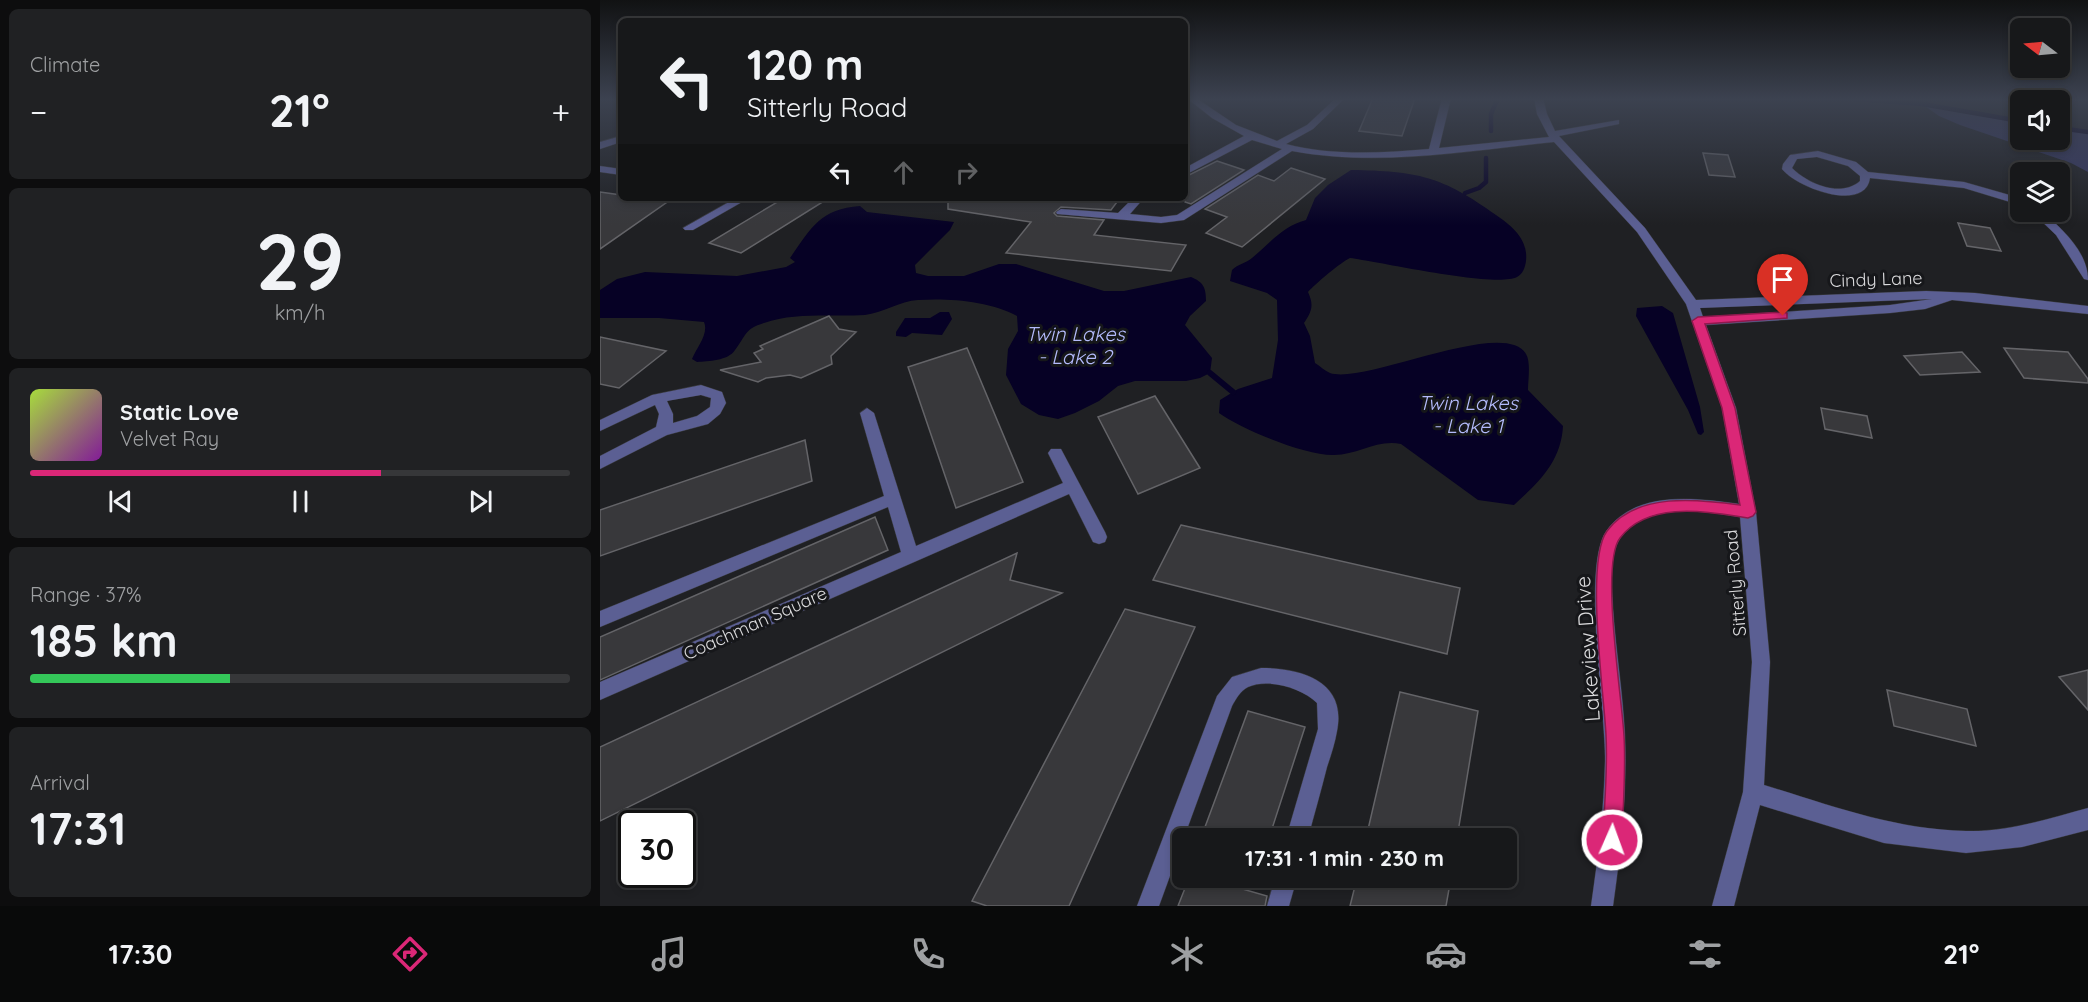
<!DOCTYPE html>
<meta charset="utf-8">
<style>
body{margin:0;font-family:Quicksand,sans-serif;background:#202123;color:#f1f3f6;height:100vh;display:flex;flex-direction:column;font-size:22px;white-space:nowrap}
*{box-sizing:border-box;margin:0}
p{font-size:20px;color:#9ea0a2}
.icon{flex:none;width:33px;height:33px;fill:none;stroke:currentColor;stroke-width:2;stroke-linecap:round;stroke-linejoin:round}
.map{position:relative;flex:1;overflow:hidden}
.side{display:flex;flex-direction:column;gap:9px;padding:9px;background:#0d0d0e;width:600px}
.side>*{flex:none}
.hud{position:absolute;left:18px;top:18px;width:570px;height:183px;border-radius:9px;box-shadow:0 3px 9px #0003,0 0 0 2px #363739;background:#17181a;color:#f1f3f6;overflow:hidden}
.needle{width:39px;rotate:286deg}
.fabs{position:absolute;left:1410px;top:18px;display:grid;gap:12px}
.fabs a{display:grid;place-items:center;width:60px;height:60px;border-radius:9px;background:#17181a;box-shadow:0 3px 9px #0003,0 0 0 2px #363739;font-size:30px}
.speed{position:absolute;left:18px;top:810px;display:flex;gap:12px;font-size:30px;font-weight:700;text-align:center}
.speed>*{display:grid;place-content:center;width:78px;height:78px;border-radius:50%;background:#17181a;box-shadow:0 3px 9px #0003,0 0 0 2px #363739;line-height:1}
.speed .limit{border:3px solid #111;border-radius:9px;background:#fff;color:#111}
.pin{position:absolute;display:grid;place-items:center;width:51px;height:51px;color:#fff;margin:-62px -26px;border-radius:50% 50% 50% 0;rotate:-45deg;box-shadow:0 0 6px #0007}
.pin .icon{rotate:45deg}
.me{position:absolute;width:66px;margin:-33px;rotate:2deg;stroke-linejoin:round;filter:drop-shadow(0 0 4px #0008)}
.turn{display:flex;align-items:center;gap:21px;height:126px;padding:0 30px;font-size:27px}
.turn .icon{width:78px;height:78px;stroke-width:2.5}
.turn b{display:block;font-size:42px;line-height:51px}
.lanes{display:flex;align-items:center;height:57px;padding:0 30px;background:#0003;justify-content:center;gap:30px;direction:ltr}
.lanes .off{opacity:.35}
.big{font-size:45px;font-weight:700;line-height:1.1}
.side .widget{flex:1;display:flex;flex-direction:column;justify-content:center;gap:9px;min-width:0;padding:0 21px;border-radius:9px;background:#202123}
.side .dial{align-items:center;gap:0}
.dial b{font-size:78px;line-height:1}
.song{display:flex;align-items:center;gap:18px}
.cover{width:72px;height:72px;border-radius:9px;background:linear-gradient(135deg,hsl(80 70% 55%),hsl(290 70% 35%))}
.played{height:6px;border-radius:3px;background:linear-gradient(90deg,#db2777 65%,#363739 65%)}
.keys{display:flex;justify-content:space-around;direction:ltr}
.heat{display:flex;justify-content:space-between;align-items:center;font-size:33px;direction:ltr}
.charge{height:9px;border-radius:4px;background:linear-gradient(90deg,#34c759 37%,#363739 0)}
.trip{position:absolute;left:572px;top:828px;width:345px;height:60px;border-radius:9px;background:#17181a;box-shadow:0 3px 9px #0003,0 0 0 2px #363739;font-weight:700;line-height:60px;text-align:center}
.menu{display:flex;height:96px;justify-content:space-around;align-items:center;background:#090a0a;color:#9ea0a2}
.menu .icon{width:42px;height:42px}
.menu .active{color:#db2777}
.menu b{font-size:27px;color:#f1f3f6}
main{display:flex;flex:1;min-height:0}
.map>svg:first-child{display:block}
.green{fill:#363864}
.water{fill:#060125}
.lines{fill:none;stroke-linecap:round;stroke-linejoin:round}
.stream-far1{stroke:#060125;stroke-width:4.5}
.stream{stroke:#060125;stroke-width:6}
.building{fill:#38383b;stroke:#646468;stroke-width:1.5}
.minor-casing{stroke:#393a3d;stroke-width:1}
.minor{fill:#5b5f93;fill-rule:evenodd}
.route{fill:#db2777;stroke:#8e194d;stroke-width:1.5}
.labels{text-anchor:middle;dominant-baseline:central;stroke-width:6;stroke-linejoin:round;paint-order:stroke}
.street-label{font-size:18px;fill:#dadadc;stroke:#16171a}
.water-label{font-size:20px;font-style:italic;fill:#b4bbfc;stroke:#16171a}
.near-street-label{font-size:21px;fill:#dadadc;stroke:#16171a}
</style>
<main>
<section class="side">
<div class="widget"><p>Climate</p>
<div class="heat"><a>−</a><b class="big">21°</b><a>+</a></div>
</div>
<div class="widget dial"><b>29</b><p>km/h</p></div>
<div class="widget">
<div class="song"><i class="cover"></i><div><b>Static Love</b><p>Velvet Ray</p></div></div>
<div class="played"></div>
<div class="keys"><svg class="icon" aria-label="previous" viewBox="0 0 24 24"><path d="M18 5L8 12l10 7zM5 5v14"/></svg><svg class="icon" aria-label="pause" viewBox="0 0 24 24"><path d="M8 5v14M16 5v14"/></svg><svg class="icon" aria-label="next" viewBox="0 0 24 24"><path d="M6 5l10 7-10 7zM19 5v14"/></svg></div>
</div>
<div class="widget"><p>Range · 37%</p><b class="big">185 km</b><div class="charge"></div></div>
<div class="widget"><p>Arrival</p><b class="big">17:31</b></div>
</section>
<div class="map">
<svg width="1488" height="906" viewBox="0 0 1488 906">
<rect width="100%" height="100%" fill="#1f2023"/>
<path class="green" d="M1322,104L1420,121V140H1460V128L1488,132V172L1471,163L1360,125L1339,116Z"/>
<g class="water">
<path d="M751,170C817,171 842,176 896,215C909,224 924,235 926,253C927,261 925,273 917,277C895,288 781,262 750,258C741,262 715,284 708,292C714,305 712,311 704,323L710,336L715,363C720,366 725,371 730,373C765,385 904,317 926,354C931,362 928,380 928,390L963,426C961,462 939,482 914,505L878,500L801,444C777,439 758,455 734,455C706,456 641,429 619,413L620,400L638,389L672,378L678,340L677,300L667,293L630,281L632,270C638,264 646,263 652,258C670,243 683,226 706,220L715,198L728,185Z"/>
<path d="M260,206L267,212L354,222L350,230L315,265L316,273L328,276H364L399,264H416L504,291H524L591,277C603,282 606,287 606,301L590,316L585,325L612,358L610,373L600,378L586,381H535L518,386L499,401L475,413L458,419L439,415L421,404L406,375L408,349L418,331L417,316C390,301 349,298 318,300C300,301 282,313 265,315C232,317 195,312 164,323C144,329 146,336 135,350C128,361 108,361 97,362L92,359C97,347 109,334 104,322L59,318H0V290L17,279L45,272L137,276L186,267L195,262L190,258C211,228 220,209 260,206Z"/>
<path d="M1062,306L1073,313L1100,407L1104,432L1101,435L1098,434L1088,410L1036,316L1037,308Z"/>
<path d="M340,312H349L352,319L342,335L312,333L306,337L296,336V332L305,318H330Z"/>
</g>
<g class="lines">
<g class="stream-far1">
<path d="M1244,98L1322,104L1420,121"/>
<path d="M1460,128L1488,132"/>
<path d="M891,131V114L898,98"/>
<path d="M865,193L879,188L886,182V158"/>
</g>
<path class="stream" d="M610,373L633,392"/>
</g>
<g class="building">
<path d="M773,98H815L802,136L759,131Z"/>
<path d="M1103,153L1128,155L1135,177L1109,175Z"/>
<path d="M617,161L644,170L591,204L585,202V177Z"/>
<path d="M691,168L725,179L642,247L606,233L627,217L605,209L658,175L674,181Z"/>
<path d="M0,192L21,195V198H73L0,249Z"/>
<path d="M184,198H229L141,253L109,243Z"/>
<path d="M348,198H445L468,202L471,198H520L511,210L461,207L454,213L457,216L504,220L494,235L586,245L571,271L406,253L431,222L348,209Z"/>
<path d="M1358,223L1390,228L1401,251L1367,246Z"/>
<path d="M229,316L239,329L256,332L231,356L232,364L201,378L190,375L166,378L158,382L120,370L161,362L154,353L163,349L160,346Z"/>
<path d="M0,337L66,351L19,388L0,384Z"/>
<path d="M367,348L423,482L356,508L308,367Z"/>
<path d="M1404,348L1468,352L1488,379V383L1424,378Z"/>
<path d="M1362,352L1380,372L1320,375L1304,356Z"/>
<path d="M555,396L600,468L538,494L498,417Z"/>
<path d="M1221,408L1267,416L1272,438L1225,429Z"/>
<path d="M205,440L212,481L0,556V510Z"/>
<path d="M275,517L288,550L0,680V637Z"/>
<path d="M581,525L860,588L847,654L553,580Z"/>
<path d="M417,553L410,580L462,593L0,821V747Z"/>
<path d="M525,609L595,627L469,906H387L372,901Z"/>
<path d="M1488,670V710L1459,677Z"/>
<path d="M1287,690L1367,709L1376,746L1294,726Z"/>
<path d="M800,692L878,711L857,838H766Z"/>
<path d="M648,711L705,727L669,838H643L605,827Z"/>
<path d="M589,878H604L667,896L665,906H578Z"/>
<path d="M757,878H851L846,906H750Z"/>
</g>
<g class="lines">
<g class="minor-casing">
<g id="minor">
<path d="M587,98H596L636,125L677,141L707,125L736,98H745L713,129L686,144C732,156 782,153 829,149L842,98H851L839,148L949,137L937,114L934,98H943L947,114L955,131L1019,120V124L959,136L1045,228L1096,300L1326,291L1375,293L1488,306V314L1352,300L1325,309L1290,313L1106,325L1136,408L1156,512L1170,662L1164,785C1229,805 1296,830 1366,831C1407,832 1448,819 1488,808V830L1422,847L1366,853L1284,843L1160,805L1134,906H1112L1143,792L1152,662L1140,517C1102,511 1048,501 1021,537C1008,555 1012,589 1013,609C1016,652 1023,694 1025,737C1027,794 1021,850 1013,906H991C998,858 1004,810 1005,761C1006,711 981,565 1007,530C1037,490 1095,498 1139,504L1122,408L1086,304L1037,232L954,142C868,151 778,167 692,151L584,220L561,223L457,214L456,212L461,209L518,213L533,198H544L530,214L561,217L577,215L682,149L652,140L585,175V168L644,136L612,118ZM1332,299L1290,305L1103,317L1100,308Z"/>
<path d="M21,136V142L0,149V142Z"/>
<path d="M1218,151L1256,162L1268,172L1364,182L1420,198V205L1364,188L1270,178C1265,213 1197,188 1182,169L1183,164L1190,155ZM1217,157L1248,166L1260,176V181C1241,198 1208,184 1192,168L1197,159Z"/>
<path d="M0,166L21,169V175L0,172Z"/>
<path d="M136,198H149L93,230H85L83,228Z"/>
<path d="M1432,212H1443C1462,229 1488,252 1488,280L1484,279L1456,235Z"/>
<path d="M101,385L122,392L126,403L120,414L108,424L67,435L0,469V456L56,427L59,414L55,405L0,431V420L52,395ZM101,395L111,398L110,407L97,416L73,423V414L67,401Z"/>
<path d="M267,408L274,413L316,546L463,483L448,453L451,449H461L505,532L507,537L505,542L499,544L493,542L469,494L0,700V682L301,552L288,507L0,627V611L284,496L260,413Z"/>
<path d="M661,668C701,668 747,681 737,731C735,743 731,755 727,767C721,791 714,815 708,838H686L718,729L717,703C702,688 669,678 648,687C640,691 636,699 632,706L559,906H537L617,696L632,677Z"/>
<path d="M675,878H697L689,906H667Z"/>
</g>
</g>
<use href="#minor" class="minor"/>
</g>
<linearGradient id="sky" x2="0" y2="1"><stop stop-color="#111213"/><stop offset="0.44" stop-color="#3c4250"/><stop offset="1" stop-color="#3c4250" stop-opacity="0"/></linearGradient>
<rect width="1488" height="225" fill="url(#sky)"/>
<path class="route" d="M1183,312L1187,313V318L1105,324L1135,408L1156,512L1153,516L1148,518C1108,512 1049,500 1020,538C1000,564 1022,697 1024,736C1026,770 1023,806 1022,840L1019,847L1012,850L1005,847L1003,840C1004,806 1008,770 1006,735C1004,693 985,561 1007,531C1036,492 1098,499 1140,505L1122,408L1092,321L1098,317Z"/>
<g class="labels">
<g class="street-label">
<text transform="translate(1276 279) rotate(-2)">Cindy Lane</text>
<text transform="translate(1135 583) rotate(-95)">Sitterly Road</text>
<text transform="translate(155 623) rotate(-24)">Coachman Square</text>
</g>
<g class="water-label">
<text x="475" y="333">Twin Lakes<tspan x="475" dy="23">- Lake 2</tspan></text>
<text x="868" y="402">Twin Lakes<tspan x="868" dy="23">- Lake 1</tspan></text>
</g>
<g class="near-street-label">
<text transform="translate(987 649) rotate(-94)">Lakeview Drive</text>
</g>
</g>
</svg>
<div class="fabs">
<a><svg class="needle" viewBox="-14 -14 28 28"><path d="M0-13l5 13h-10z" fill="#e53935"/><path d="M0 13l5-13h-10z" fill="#9ea0a2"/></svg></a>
<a><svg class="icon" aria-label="sound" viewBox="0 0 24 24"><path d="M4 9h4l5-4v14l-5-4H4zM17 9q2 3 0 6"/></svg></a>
<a><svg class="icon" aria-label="layers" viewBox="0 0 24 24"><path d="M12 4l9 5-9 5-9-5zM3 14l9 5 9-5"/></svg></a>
</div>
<div class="speed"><div class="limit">30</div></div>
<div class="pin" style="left:1183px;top:316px;background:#d93025"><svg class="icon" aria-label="arrive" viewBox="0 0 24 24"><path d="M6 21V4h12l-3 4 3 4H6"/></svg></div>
<svg class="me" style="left:1012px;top:840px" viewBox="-20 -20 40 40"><circle r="17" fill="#db2777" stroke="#fff" stroke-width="3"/><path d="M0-11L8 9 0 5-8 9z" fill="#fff"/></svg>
<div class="trip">17:31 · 1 min · 230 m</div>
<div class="hud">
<div class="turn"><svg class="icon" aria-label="left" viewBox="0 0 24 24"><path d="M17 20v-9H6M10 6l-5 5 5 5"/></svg><div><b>120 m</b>Sitterly Road</div></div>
<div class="lanes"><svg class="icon" aria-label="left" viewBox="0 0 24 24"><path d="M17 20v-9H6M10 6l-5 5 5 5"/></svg><svg class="icon off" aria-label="ahead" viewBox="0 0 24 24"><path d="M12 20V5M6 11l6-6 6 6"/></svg><svg class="icon off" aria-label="right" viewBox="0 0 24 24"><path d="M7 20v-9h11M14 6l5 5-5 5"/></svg></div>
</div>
</div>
</main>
<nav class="menu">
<b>17:30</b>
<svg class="icon active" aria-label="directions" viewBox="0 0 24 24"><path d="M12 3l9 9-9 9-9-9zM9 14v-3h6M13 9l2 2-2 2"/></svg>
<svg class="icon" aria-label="music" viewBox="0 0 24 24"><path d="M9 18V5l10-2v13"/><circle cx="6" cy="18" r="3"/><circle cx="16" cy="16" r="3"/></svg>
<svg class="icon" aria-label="phone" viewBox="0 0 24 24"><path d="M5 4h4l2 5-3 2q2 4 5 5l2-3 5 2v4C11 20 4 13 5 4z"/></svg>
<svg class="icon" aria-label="climate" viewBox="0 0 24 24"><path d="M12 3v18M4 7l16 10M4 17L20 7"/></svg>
<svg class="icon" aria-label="car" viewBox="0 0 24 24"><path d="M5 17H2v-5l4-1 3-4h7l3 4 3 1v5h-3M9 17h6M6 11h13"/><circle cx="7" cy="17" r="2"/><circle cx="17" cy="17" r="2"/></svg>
<svg class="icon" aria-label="filters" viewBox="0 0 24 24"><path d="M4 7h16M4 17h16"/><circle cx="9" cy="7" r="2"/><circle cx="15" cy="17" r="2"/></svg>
<b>21°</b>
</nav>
